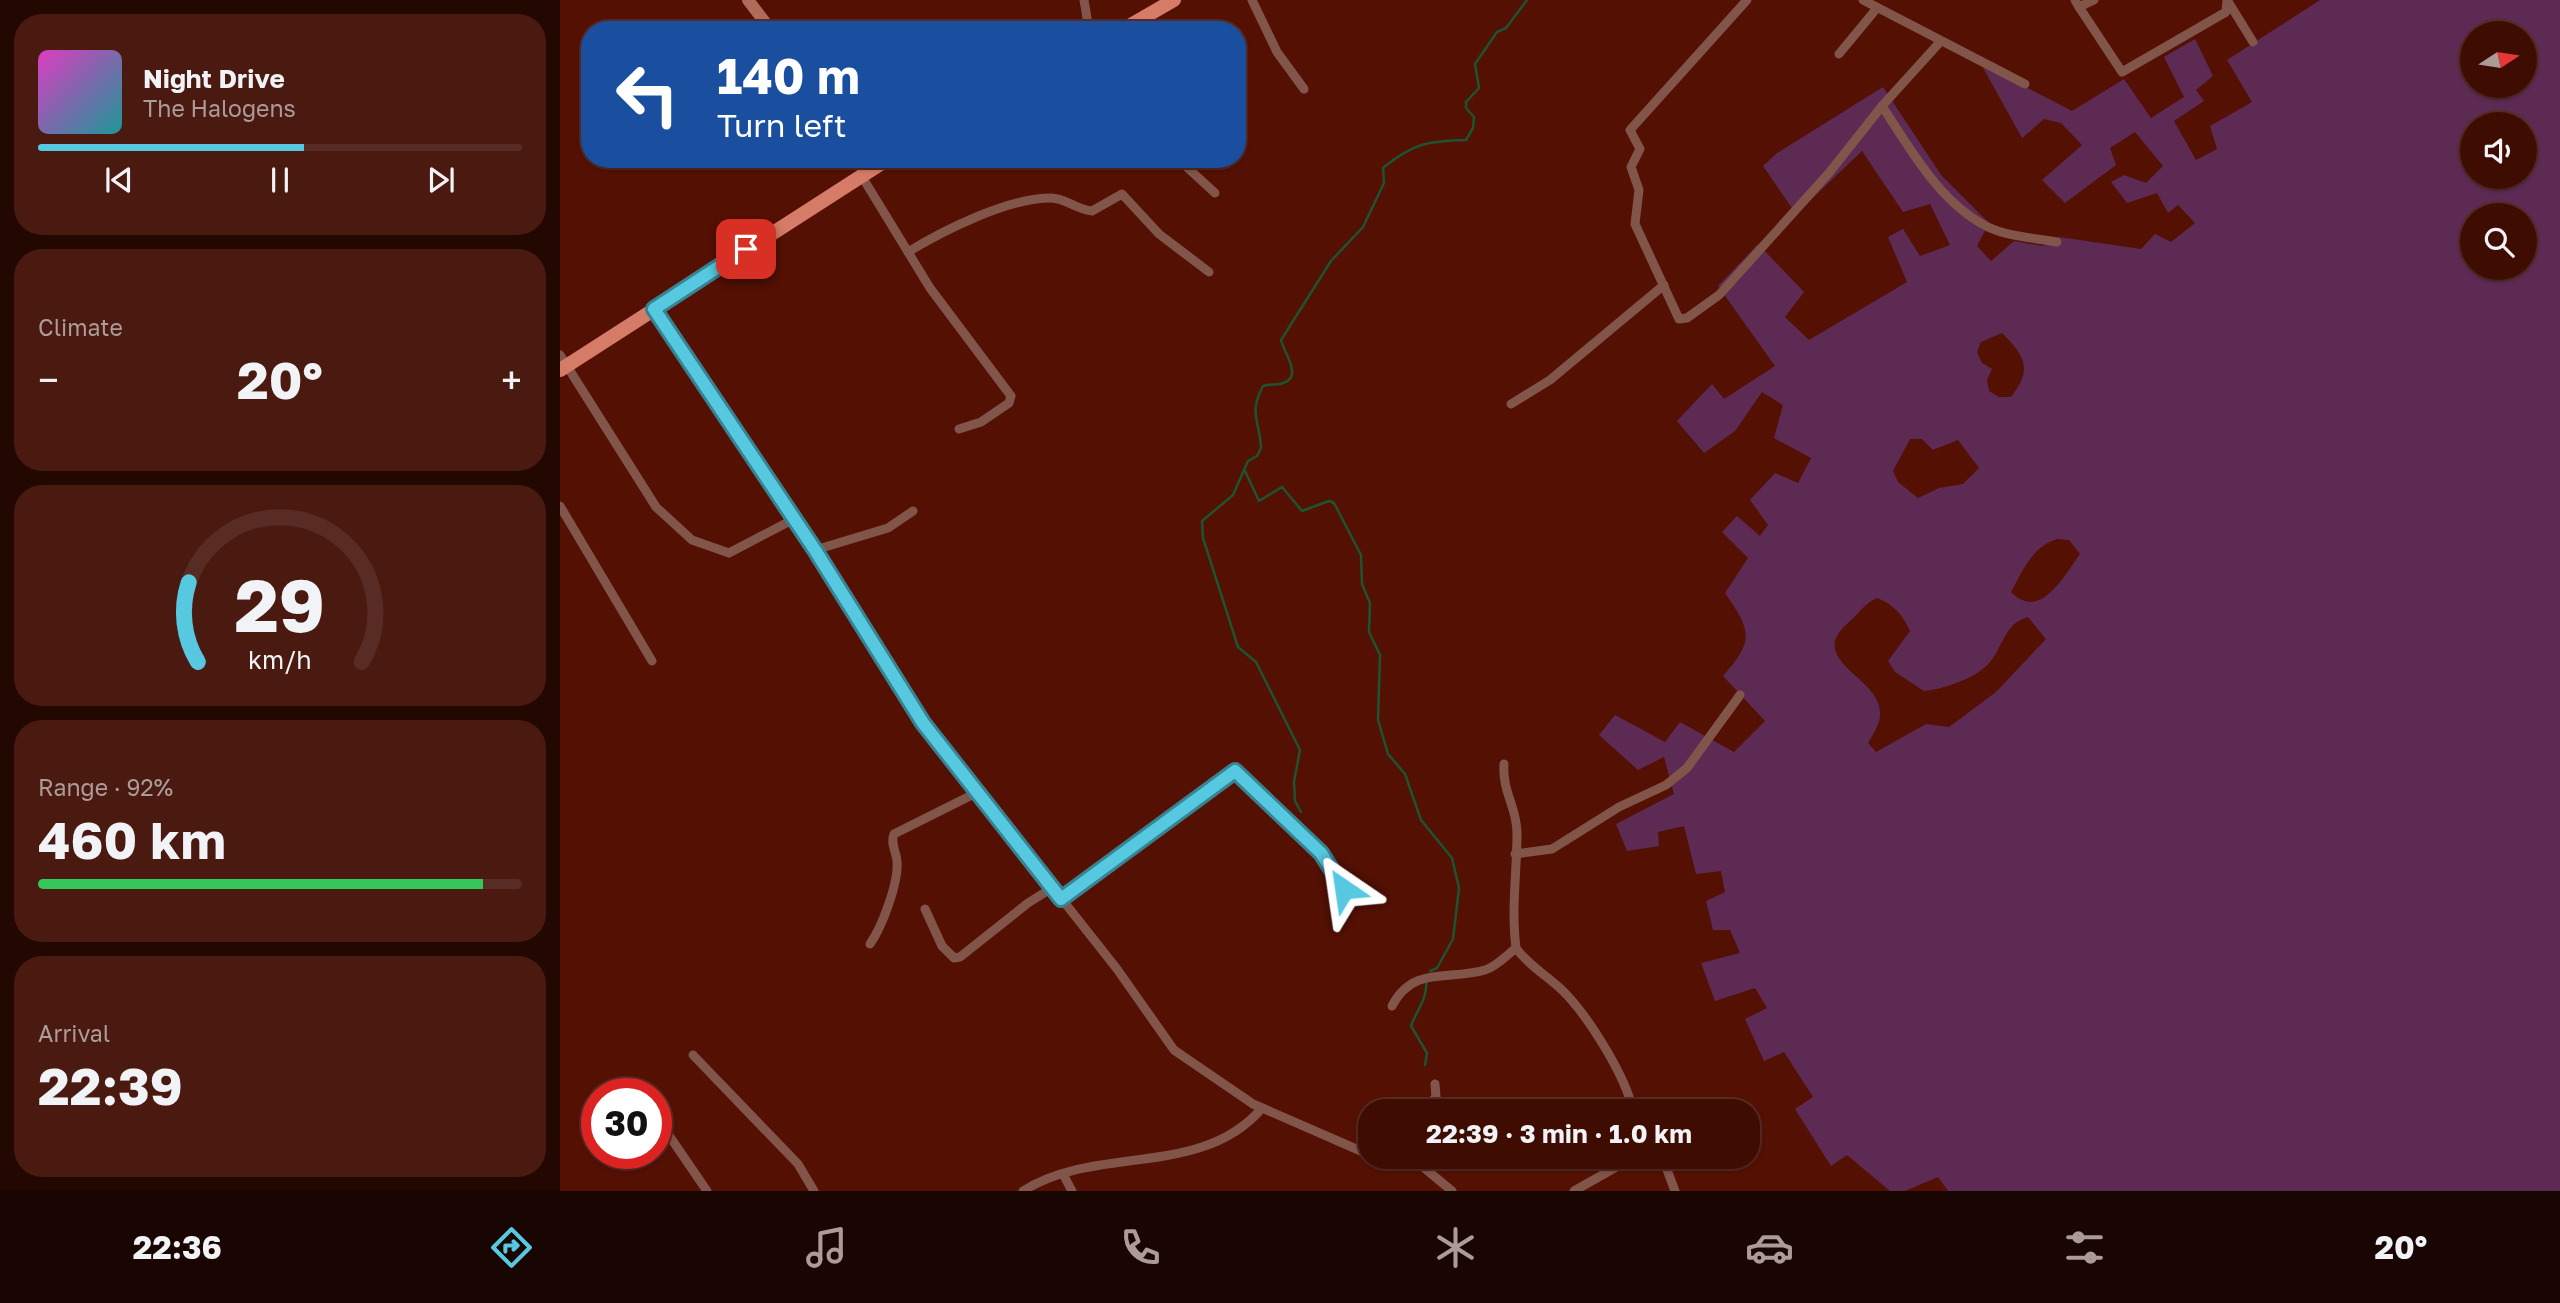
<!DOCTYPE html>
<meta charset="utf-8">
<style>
body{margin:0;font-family:"Golos Text",sans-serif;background:#4a1a11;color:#f1f3f6;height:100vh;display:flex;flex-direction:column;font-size:26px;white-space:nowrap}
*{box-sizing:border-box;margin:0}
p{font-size:23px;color:#ad9b99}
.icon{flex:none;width:38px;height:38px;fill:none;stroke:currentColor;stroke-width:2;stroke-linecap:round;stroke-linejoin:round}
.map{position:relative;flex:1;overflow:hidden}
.panel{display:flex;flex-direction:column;gap:14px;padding:14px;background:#230701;width:560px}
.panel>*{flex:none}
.banner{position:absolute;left:21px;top:21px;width:665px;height:147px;border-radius:28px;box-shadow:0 2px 5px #0004,0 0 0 2px #582c24;background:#1a4fa0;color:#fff;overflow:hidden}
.needle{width:46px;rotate:78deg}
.fabs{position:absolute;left:1900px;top:21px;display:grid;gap:14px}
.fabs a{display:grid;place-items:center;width:77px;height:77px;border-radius:50%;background:#3f0c02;box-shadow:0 2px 5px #0004,0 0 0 2px #582c24;font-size:35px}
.speed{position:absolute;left:21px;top:1078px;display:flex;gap:14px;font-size:35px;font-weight:700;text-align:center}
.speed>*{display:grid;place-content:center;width:91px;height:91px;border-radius:50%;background:#3f0c02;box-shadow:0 2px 5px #0004,0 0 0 2px #582c24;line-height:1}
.speed .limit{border:10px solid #d22;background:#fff;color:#111}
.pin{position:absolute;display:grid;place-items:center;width:60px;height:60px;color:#fff;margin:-30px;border-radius:14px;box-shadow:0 4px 10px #0006}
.me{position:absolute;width:77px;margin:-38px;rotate:328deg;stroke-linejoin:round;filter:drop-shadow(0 0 5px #0008)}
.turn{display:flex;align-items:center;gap:24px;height:147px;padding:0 21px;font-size:32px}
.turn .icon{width:91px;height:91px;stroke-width:2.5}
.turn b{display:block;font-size:49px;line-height:60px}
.big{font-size:52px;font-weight:700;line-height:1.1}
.panel .card{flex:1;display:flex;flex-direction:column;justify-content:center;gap:10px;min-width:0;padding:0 24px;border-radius:28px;background:#4a1a11}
.panel .dial{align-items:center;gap:0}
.dial svg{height:182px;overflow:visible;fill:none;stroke:#582c24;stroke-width:7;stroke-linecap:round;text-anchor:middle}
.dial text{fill:#f1f3f6;stroke:none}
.song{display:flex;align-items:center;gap:21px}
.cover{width:84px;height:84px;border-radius:10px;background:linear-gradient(135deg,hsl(310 70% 55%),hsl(180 70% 35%))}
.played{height:7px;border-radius:4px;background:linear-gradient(90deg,#56c9e1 55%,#582c24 55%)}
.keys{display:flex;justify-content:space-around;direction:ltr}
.heat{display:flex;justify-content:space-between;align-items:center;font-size:38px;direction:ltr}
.charge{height:10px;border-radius:5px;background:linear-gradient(90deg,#34c759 92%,#582c24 0)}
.trip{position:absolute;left:798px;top:1099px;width:402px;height:70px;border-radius:28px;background:#3f0c02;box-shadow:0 2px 5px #0004,0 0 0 2px #582c24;font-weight:700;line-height:70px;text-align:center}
.menu{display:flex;height:112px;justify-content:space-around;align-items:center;background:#190501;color:#ad9b99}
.menu .icon{width:49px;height:49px}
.menu .on{color:#56c9e1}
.menu b{font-size:32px;color:#f1f3f6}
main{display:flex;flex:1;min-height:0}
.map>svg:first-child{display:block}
.green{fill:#5d2a54;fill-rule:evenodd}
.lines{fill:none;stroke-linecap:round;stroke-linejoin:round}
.stream{stroke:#1c5432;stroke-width:2.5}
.street{stroke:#82554b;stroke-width:9}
.secondary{stroke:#b06b5b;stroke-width:12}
.primary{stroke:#d57b67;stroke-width:14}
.route-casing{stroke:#388392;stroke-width:18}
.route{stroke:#56c9e1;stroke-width:12}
</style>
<main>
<section class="panel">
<div class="card">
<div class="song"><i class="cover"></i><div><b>Night Drive</b><p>The Halogens</p></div></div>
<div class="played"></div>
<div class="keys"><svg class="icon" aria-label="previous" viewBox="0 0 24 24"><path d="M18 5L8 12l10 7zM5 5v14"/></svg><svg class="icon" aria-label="pause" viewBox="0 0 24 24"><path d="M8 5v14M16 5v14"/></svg><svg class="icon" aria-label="next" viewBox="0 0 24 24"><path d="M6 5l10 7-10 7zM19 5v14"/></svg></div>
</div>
<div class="card"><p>Climate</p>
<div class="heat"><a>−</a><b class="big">20°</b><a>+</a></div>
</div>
<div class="card dial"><svg viewBox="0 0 100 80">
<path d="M14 69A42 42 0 1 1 86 69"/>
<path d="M14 69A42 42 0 0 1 10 34" stroke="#56c9e1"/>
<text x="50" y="56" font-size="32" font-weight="700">29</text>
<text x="50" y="72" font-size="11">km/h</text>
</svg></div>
<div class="card"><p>Range · 92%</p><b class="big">460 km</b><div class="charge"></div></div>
<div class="card"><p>Arrival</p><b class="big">22:39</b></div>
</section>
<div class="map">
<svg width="2000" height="1191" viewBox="0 0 2000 1191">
<rect width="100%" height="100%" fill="#541003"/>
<path class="green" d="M1760,0H2000V1191H1388L1378,1177L1345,1191H1330L1287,1155L1271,1166L1235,1109L1253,1097L1224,1052L1204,1061L1185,1019L1207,1008L1195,988L1155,1001L1141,963L1180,953L1170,930H1153L1146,901L1165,892L1161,871L1136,874L1124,826L1098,832L1099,846L1067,851L1056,824L1114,794L1104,757L1078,770L1039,735L1055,715L1105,742L1120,722L1174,752L1205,721L1163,676C1195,640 1191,631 1165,593L1188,558L1162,532L1177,516L1200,536L1208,525L1190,500L1215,473L1238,483L1251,458L1214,438L1223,405L1202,392L1175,431L1144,453L1117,421L1152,384L1164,399L1215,366L1158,286L1198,244L1244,292L1225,317L1249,340L1347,282L1328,237L1343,229L1360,256L1390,245L1370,204L1343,212L1302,151L1236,214L1203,166L1217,153L1323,87L1381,175L1429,223L1417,246L1431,261L1454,241L1483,246L1499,237L1581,249L1595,234L1611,242L1635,223L1618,205L1608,213L1597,193L1567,203L1551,182L1564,175L1586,183L1603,166L1575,132L1550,148L1556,165L1505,203L1482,180L1522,145L1501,123L1484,119L1462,138L1421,64L1512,111L1564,79L1591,118L1624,97L1604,57L1635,39L1653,76L1636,90L1644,101L1614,121L1636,160L1657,149L1650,126L1692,102L1667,60ZM1913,33H1965V86H1913ZM1913,124H1965V177H1913ZM1913,215H1965V268H1913ZM1442,333C1465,356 1473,369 1451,397H1439L1429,391L1427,380L1432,369L1422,363L1417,352L1421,342ZM1350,439H1362L1373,450L1398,440L1419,468L1403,484L1379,488L1358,498L1338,482L1333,471ZM1497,539L1509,540L1520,554C1504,576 1480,622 1451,592C1463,570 1472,547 1497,539ZM1317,598C1333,604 1343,615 1350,631L1328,661L1335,672L1364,691C1384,689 1417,678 1430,662C1444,645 1444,624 1468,617L1486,639L1436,692L1389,727L1366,724L1316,752L1308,743C1313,734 1321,723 1320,712C1319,677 1245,660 1288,623C1299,614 1303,604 1317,598Z"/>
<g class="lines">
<g class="stream">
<path d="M685,471L699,501L722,487L742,511L769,501L774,503L801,555L802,584L810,603L809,632L820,655L818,720L828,754L845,774L861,820L892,858L899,888L893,939L877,968L870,971"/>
<path d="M741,812L735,801L734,782L740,750L696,662L678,647L643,538L642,521L673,495L688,461L697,456L701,448C700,421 688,414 703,386C709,384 714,385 720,384C745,378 724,354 721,340L771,261L803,227L824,183L823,168C853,143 869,141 906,140L913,128L914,117L906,108V102L919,88L915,64L937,32L946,28L967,0"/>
<path d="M865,1065L867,1053L851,1026C857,1009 868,999 866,980"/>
</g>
<g class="street">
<path d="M524,0L529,30"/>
<path d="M692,0L717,52L744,89"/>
<path d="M1187,0L1070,130L1080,149L1071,167L1079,190L1075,224L1119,319L1127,318L1159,295L1269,173L1322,106L1380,42"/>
<path d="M1303,0L1465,84"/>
<path d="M1515,0L1519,7L1534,0"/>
<path d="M1669,3L1693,42"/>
<path d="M1519,7L1562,72L1666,12L1667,0"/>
<path d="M1279,54L1317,8"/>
<path d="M1322,106C1351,150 1380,203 1428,227C1449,237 1475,238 1497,242"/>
<path d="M618,159L655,193"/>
<path d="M301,175L370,288L451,396L449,403L421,422L399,429"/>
<path d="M348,252C384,230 448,198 491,198C506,198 517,210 532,211L562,194L599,234L649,272"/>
<path d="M94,309L255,550L363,723L557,969L614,1050L693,1104L810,1155"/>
<path d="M0,355L96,507L132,540L169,553L234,519"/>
<path d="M951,404L990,380L1104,285"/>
<path d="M0,506L92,661"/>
<path d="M255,550L328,528L353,511"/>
<path d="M944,764C942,792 957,807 957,833C957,872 951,909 956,948C968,965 986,975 1001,989C1027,1014 1066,1076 1073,1111"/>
<path d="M955,854L992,849L1059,807L1106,785L1127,768L1180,695"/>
<path d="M501,899L675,771L761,853L784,889"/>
<path d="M365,909L382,946L394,958L400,957L468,903L492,888"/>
<path d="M310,944C322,927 339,882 337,861C336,851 330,843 334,834L416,793"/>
<path d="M832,1006C853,965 889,981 925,970C936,967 947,955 956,948"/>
<path d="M133,1055L238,1164L254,1191"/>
<path d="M861,1111L876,1097L875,1084"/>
<path d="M106,1131L147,1191"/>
<path d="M851,1157L892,1191"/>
<path d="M1090,1157L1106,1167L1141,1157"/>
<path d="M1106,1167L1115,1191"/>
<path d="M503,1174L512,1191"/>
<path d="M463,1191C536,1144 642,1179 702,1108"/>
<path d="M1014,1191L1074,1157"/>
</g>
<g class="secondary">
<path d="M188,0L211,30"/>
<path d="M298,159L306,172"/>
</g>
<g class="primary">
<path d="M562,30L614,0"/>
<path d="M0,370L328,159"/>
</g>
</g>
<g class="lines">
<g class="route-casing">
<path id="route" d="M186,249L94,309L255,550L363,723L501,899L675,771L761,853L784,889"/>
</g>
<use href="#route" class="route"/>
</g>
</svg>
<div class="fabs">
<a><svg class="needle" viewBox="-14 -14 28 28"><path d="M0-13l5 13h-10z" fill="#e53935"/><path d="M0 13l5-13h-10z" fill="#ad9b99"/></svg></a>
<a><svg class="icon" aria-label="sound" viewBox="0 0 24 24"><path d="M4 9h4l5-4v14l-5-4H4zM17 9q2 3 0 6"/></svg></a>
<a><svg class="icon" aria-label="search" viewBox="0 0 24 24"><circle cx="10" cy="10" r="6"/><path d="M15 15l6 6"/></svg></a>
</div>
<div class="speed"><div class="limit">30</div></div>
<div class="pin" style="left:186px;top:249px;background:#d93025"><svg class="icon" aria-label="arrive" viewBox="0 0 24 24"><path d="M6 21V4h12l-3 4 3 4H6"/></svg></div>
<svg class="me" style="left:784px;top:889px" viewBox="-20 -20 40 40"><path d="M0-17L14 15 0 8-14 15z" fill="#56c9e1" stroke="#fff" stroke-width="4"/></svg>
<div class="trip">22:39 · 3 min · 1.0 km</div>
<div class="banner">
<div class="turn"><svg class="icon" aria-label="left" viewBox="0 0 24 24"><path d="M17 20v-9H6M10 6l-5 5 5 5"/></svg><div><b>140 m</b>Turn left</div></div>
</div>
</div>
</main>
<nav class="menu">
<b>22:36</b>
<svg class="icon on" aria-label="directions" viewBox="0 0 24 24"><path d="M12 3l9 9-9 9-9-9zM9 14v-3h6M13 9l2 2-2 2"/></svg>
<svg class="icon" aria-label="music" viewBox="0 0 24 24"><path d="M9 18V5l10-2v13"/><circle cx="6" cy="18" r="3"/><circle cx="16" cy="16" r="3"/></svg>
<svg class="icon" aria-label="phone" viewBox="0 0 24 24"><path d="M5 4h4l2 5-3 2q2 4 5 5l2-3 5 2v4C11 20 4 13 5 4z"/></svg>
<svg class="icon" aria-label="climate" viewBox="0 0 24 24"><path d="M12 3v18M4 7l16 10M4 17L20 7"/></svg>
<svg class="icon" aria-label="car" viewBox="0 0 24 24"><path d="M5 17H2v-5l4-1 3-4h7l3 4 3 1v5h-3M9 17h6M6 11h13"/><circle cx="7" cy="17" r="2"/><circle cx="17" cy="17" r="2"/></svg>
<svg class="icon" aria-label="filters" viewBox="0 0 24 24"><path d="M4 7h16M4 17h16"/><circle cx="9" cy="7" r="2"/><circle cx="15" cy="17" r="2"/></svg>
<b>20°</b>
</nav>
